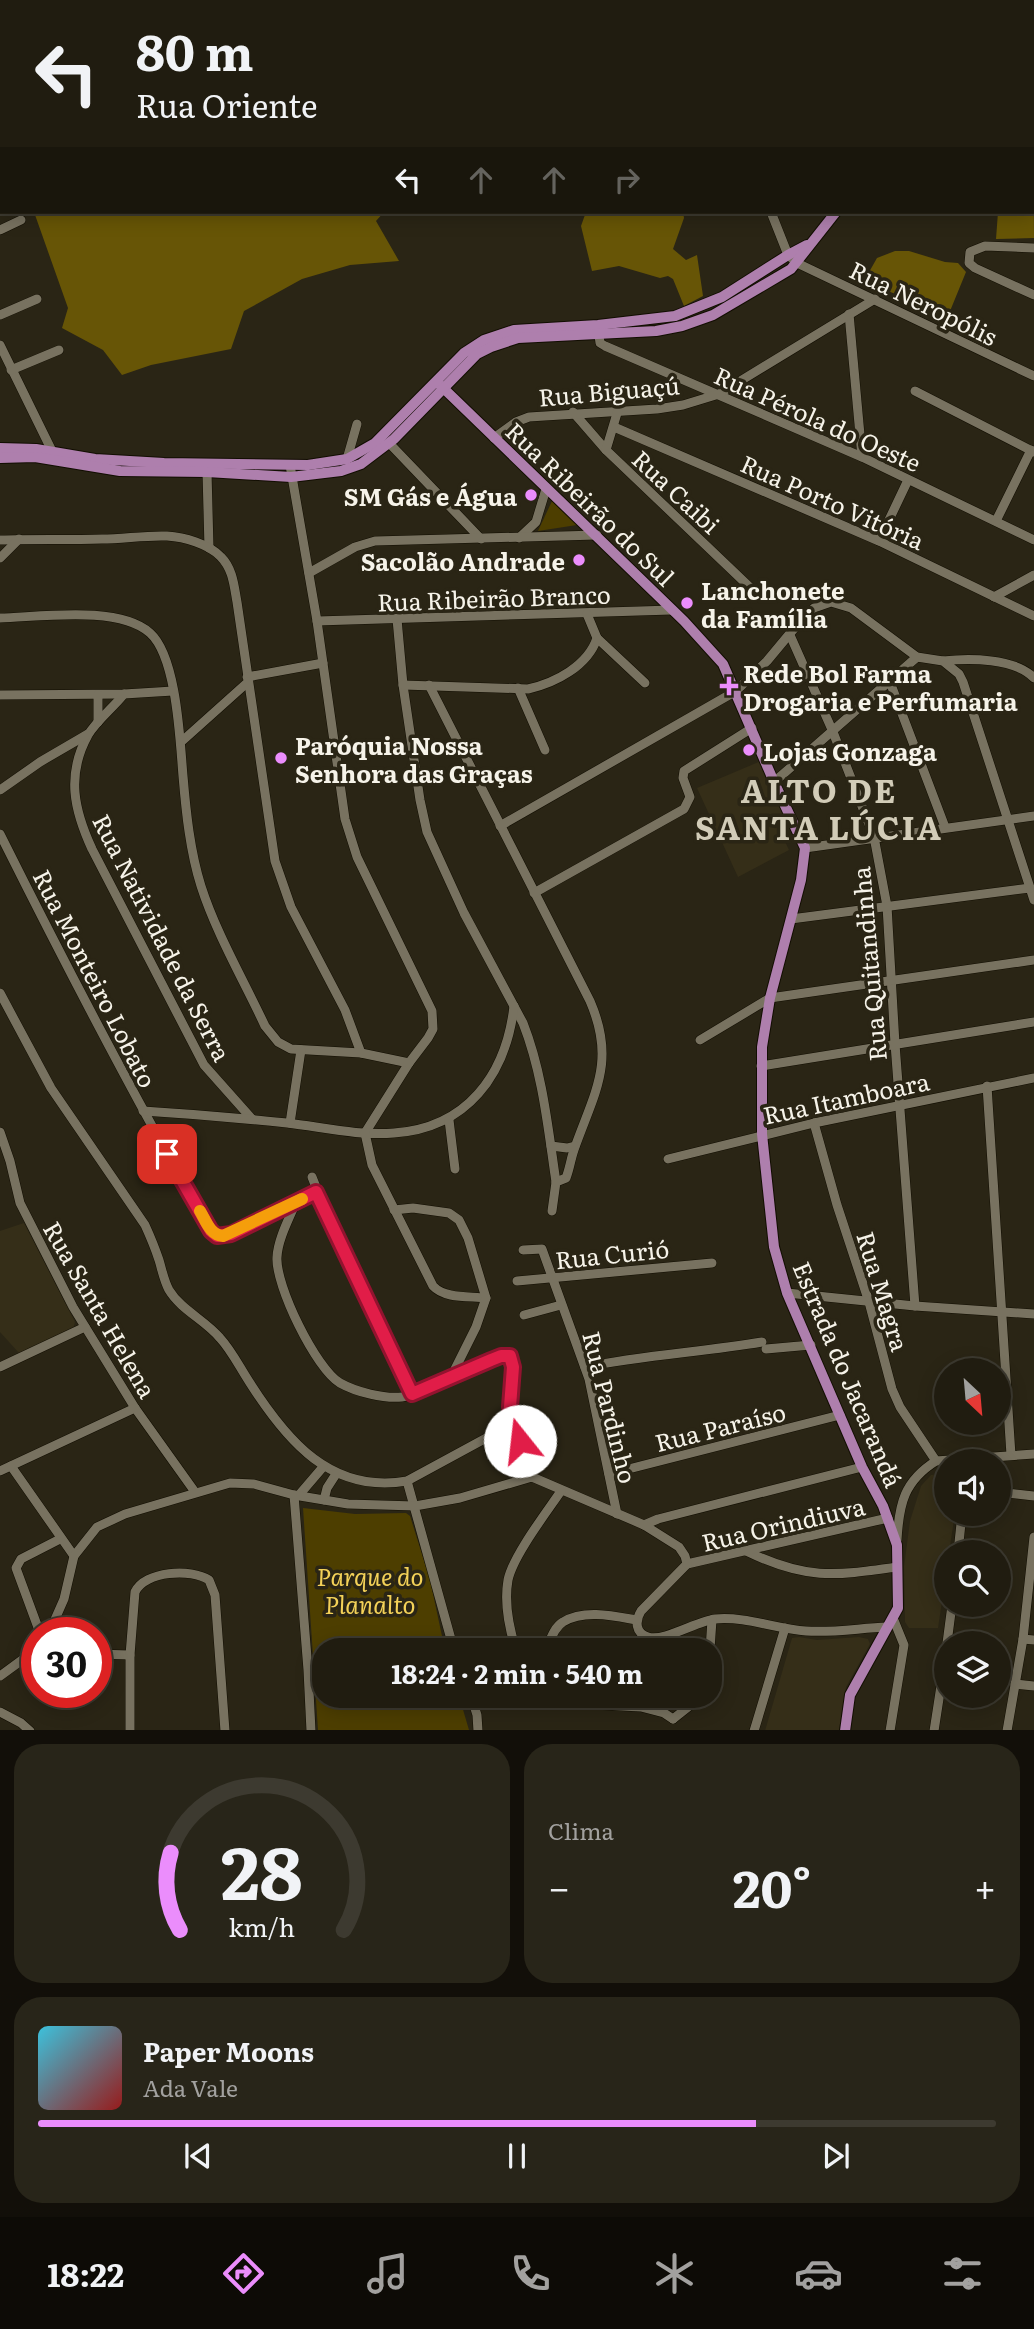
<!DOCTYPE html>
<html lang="pt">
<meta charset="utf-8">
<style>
body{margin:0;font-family:Literata,serif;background:#282519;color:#f1f3f6;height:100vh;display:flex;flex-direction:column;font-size:26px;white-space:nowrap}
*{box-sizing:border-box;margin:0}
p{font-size:23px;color:#a2a19f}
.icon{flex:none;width:38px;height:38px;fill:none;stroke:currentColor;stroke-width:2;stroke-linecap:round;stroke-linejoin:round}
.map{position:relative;height:1730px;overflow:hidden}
.sheet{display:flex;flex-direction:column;gap:14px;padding:14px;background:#120f09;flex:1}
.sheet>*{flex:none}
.banner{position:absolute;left:0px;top:0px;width:1034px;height:214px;box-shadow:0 4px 18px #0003,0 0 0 2px #3d3a30;background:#201c10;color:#f1f3f6;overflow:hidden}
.needle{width:46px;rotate:154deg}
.tools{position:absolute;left:934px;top:1358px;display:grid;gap:14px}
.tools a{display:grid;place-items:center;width:77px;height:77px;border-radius:50%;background:#201c10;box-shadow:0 4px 18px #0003,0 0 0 2px #3d3a30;font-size:35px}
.speed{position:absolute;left:21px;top:1617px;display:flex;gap:14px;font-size:35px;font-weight:700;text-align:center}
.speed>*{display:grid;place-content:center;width:91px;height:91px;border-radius:50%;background:#201c10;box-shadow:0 4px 18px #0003,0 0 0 2px #3d3a30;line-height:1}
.speed .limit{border:10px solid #d22;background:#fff;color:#111}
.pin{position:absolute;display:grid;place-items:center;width:60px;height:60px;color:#fff;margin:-30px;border-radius:14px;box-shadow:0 4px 10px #0006}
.me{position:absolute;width:77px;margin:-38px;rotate:344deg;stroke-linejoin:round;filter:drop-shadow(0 0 5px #0008)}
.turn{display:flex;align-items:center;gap:24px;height:147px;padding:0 21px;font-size:32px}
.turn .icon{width:91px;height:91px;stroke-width:2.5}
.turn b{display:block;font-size:49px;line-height:60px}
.lanes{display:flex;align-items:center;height:66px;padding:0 21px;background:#0003;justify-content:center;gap:35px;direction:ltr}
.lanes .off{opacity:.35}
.big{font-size:52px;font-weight:700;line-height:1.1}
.sheet .widget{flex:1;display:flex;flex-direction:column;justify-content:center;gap:10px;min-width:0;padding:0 24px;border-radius:28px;background:#282519}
.sheet .dial{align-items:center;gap:0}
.dial svg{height:182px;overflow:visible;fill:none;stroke:#3d3a30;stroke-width:7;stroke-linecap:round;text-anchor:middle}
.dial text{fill:#f1f3f6;stroke:none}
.song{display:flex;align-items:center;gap:21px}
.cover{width:84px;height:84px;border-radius:10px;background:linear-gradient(135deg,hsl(190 70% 55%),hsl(0 70% 35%))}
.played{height:7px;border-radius:4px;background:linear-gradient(90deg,#eb8dfc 75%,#3d3a30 75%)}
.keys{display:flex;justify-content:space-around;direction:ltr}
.heat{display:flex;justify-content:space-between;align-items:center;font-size:38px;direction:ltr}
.sheet .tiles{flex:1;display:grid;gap:14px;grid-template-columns:1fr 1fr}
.widget:last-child{grid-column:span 2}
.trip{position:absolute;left:312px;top:1638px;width:410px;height:70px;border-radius:28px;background:#201c10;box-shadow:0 4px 18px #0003,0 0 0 2px #3d3a30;font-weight:700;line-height:70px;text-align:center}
.menu{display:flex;height:112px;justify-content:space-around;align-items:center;background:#0d0b06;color:#a2a19f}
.menu .icon{width:49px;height:49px}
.menu .current{color:#eb8dfc}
.menu b{font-size:32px;color:#f1f3f6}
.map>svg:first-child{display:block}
.built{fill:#352e18}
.green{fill:#4d3e00}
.forest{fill:#675506}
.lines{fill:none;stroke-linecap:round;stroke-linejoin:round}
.minor-casing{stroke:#120e02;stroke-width:10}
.major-casing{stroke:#120e02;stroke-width:12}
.minor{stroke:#787260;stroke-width:9}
.major{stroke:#ae7fad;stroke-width:10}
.route-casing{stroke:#92132f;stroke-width:18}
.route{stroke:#e11d48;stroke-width:12}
.slow{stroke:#f59e0b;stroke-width:12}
.poi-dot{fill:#eb8dfc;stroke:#2a2515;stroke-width:2.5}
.labels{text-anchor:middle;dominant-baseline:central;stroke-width:7;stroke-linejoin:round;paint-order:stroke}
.street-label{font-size:24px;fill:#f6f3e9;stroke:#2a2515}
.poi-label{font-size:24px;font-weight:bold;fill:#f6f3e9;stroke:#2a2515;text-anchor:start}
.park-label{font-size:24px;font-style:italic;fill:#f3d158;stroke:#2a2515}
.district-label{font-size:32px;font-weight:bold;letter-spacing:2px;fill:#d2ccb8;stroke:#2a2515}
</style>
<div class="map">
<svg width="1034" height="1731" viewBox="0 0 1034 1731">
<rect width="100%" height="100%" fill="#2a2515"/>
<g class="built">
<path d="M761,761L787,824L779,829L789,850L738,877L697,788Z"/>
<path d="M24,1223L75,1322L73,1329L19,1353L0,1332V1231Z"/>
<path d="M947,1473V1514H955L949,1552H947V1568L938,1628H909L905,1622L904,1567L910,1521L921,1486L931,1475Z"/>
<path d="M799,1637L817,1640L859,1637L868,1639L870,1644L846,1687L839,1730L765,1731L792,1638Z"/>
</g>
<g class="green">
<path d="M552,501L577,525L538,531Z"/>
<path d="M303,1508L355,1514L406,1513L410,1516L430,1580L445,1650H324V1696H459L469,1730H318Z"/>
</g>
<g class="forest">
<path d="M1033,104L1034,238L996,239L998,212H1032Z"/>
<path d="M34,212H384L376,221L399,261L350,265L302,279L244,311L231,349L151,365L122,375L103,350L62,328L68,308Z"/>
<path d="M586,212H683L684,218L673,249L686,260L697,255L703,296L684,306L673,279L668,276L660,278L619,266L592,271L581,226Z"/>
<path d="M895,251H909L945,262L958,263L966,272L948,316L864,281L877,258Z"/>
</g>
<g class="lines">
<g class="minor-casing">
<g id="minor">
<path d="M215,0V2"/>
<path d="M544,0L547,2"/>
<path d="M1031,0V2"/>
<path d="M252,2L254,0"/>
<path d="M318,2L321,0"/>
<path d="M558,2V0"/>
<path d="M713,2L714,0"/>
<path d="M829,2V0"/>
<path d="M1032,49L1034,89"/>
<path d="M771,212L788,255L797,263L1034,376"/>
<path d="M0,230L21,220"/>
<path d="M1034,248L985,246L970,252L969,263L975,268L1034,295"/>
<path d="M849,314L862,457"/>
<path d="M0,315L37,299"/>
<path d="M598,328L600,343L605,346L862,457L1034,540"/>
<path d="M0,345L52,451"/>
<path d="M11,370L59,350"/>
<path d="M915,391L1034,452"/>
<path d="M573,412L606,450L758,595"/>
<path d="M614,427L879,541L1034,616"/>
<path d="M494,438L516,422L529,417L657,409L683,405L719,394L875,299"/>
<path d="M389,443L481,539"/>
<path d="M606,450L618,410"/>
<path d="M347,459L357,424"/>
<path d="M290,465L317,621L345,819L357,857L432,1011L433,1029L428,1038L409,1063L365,1133"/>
<path d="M207,472L209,548"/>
<path d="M996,521L1031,450"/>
<path d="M519,538L536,522L546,489"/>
<path d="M0,540C34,539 68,540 102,539C123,539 146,535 167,536C184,537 209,544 221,557C233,569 234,586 237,602L275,861L291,907L345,1010L361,1053"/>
<path d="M879,541L908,480"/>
<path d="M0,558L19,539"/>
<path d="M309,573L355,547L375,541L597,535"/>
<path d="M994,597L1034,575"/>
<path d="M0,618C40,617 119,605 150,633C177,657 180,742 183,776C186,812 190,851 201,886C216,933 244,981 265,1026L278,1042L291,1049L361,1053L409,1063"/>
<path d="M397,619L403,685L420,800L427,832L464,913L523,1023C543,1074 548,1129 556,1182"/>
<path d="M317,621L672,610"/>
<path d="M790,635L833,732L874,837L887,906L895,1044L915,1306"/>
<path d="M597,638L645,683"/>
<path d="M943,661C969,658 1015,658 1034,678"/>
<path d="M247,677L323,663"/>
<path d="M890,682L945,827"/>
<path d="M403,685L528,689C555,683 588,666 597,638L587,614"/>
<path d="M429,685L590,1001C616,1061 595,1091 575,1147C571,1157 570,1168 566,1178L556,1182L552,1211"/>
<path d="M518,688L545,750"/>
<path d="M124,694C113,708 97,720 88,735C66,775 74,810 92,849L204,1065L252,1119"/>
<path d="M0,695L124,694L173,691"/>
<path d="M98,695V722"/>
<path d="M181,742L248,682"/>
<path d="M774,782L917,657"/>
<path d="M0,790L40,762L88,734"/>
<path d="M500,826L736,691L767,661L802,619L814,608L831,602L851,608L917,657L943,661L959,674L963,682L1034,900"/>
<path d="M0,834C67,968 136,1101 211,1231L217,1236L231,1234L316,1192"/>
<path d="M805,848L1034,816"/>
<path d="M534,893L684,809L690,797L683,778L684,771L752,728"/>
<path d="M791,919L1030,888"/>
<path d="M0,993L51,1088L145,1225C150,1236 155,1248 159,1260C162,1270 164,1281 169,1290C181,1310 205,1320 220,1338C232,1351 240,1368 250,1383C287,1441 331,1494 407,1481L514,1423"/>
<path d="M700,1040L770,998L1034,960"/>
<path d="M761,1066L1034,1022"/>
<path d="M987,1086L1011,1455"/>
<path d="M143,1111C192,1114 240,1118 287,1123C322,1127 358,1136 394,1133C467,1128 506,1075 514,1006"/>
<path d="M449,1120L455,1169"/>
<path d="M290,1123L301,1050"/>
<path d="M814,1123L837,1205L869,1302L892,1389L900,1407L936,1461"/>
<path d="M0,1132L10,1161L20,1203L73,1307L135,1408L195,1492"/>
<path d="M365,1133L372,1165L433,1286C445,1299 469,1296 486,1298"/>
<path d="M551,1146L567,1148L575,1146"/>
<path d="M668,1159L814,1123L1034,1078"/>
<path d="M312,1177L329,1220L412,1394"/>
<path d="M296,1202C289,1219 278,1239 277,1257C275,1285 316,1369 340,1383C356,1392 384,1399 402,1397C427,1394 467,1370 491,1360L501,1356H510L514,1363L510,1407L532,1477"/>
<path d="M394,1210L413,1208L449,1213L459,1220L468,1238L486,1298L476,1327L451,1377"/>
<path d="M523,1250L542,1249L589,1379L617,1514"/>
<path d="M517,1281L712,1263"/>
<path d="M787,1293L915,1306L1034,1314"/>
<path d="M524,1315L561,1305"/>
<path d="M766,1349L811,1345"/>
<path d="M0,1367L85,1327"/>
<path d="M585,1367C644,1355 703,1352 762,1342"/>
<path d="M11,1466L74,1556"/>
<path d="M0,1471L135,1408"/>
<path d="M609,1474L840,1415"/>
<path d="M407,1481L454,1650"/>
<path d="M999,1492L1034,1496"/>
<path d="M294,1495L308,1670L311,1731"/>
<path d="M299,1495L323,1467"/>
<path d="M324,1500L327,1488L336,1474"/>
<path d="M644,1525L658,1519L862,1467"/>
<path d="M897,1540C899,1504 904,1481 936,1461L1034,1454"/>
<path d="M746,1551C806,1580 833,1576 897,1567"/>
<path d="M958,1552L962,1514"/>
<path d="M687,1564L641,1611C635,1621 635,1633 648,1637C664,1642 697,1621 715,1619C745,1616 777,1629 806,1631C833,1633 860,1628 887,1627"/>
<path d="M687,1564L888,1518"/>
<path d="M40,1633L16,1568L21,1559L60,1539"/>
<path d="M49,1633L64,1599L74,1556L97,1527L125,1514L230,1483L254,1484L294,1495L348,1504L415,1506L460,1498L532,1477L644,1525L679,1547L685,1556L687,1564"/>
<path d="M1023,1639L1034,1640"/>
<path d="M947,1643L952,1605"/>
<path d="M516,1650C509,1628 504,1603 508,1580C513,1556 546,1513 561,1491"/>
<path d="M546,1650C550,1641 554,1627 563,1622C584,1609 614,1616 636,1620"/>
<path d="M96,1654L130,1655"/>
<path d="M709,1664L712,1620"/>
<path d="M0,1676L37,1649"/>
<path d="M1015,1684L1034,1686"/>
<path d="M471,1696L477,1715L478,1731"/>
<path d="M535,1696L546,1702L641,1707L664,1713L673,1719"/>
<path d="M0,1712L21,1723L30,1731"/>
<path d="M673,1719L702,1696"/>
<path d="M130,1731V1655L135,1592C145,1571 191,1568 209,1580L215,1595L225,1731"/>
<path d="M754,1731L785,1628"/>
<path d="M890,1731L904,1645L893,1618"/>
<path d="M934,1731L947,1647"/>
<path d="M1007,1731L1023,1639L1034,1537"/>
</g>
</g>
<g class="major-casing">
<g id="major">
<path d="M870,0L871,2"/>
<path d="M883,0V2"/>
<path d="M437,382L684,621L723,664L774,782L805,848L801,880L770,998L762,1047V1134L774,1247L787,1293L862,1467L883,1506L897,1545L898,1608L850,1695L845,1731"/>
<path d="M0,448L36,449L95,459L164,463L308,465L347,459L375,443L464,353L484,340L514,330L598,325L675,316L722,297L788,255L807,245"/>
<path d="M0,458L35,457L120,471L207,472L291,477L341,471L361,464L394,439L477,354L491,347L518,338L656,331L682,326L713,315L791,269L836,212"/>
</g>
</g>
<use href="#minor" class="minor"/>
<use href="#major" class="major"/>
</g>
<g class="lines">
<g class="route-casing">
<path id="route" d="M167,1154L211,1231L217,1236L231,1234L316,1192L412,1394L491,1360L501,1356H510L513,1367L510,1407L520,1441"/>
</g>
<use href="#route" class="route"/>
<path class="slow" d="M200,1211C206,1221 210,1235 223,1236L302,1199"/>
</g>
<g class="poi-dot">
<circle cx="531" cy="495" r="7"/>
<circle cx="579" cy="560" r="7"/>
<circle cx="687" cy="603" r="7"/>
<path d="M725.5 675.5h7v7h7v7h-7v7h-7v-7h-7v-7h7z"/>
<circle cx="749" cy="750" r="7"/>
<circle cx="281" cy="758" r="7"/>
</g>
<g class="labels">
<g class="street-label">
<text transform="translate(924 302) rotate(26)">Rua Neropólis</text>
<text transform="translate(609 390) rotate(-5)">Rua Biguaçú</text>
<text transform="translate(818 418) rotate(24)">Rua Pérola do Oeste</text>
<text transform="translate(677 491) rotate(43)">Rua Caibi</text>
<text transform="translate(833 501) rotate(24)">Rua Porto Vitória</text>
<text transform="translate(591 503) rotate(44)">Rua Ribeirão do Sul</text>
<text transform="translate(494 597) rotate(-2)">Rua Ribeirão Branco</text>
<text transform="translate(163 937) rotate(63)">Rua Natividade da Serra</text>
<text transform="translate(868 964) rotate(-95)">Rua Quitandinha</text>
<text transform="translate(96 978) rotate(63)">Rua Monteiro Lobato</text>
<text transform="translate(846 1097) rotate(-12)">Rua Itamboara</text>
<text transform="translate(612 1253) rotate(-6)">Rua Curió</text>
<text transform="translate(884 1291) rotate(73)">Rua Magra</text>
<text transform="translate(101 1309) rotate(60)">Rua Santa Helena</text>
<text transform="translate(849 1374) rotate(67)">Estrada do Jacarandá</text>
<text transform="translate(611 1407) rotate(76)">Rua Pardinho</text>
<text transform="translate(720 1426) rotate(-14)">Rua Paraíso</text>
<text transform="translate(783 1523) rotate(-13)">Rua Orindiuva</text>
</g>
<g class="poi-label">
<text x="517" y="495" text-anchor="end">SM Gás e Água</text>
<text x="565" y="560" text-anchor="end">Sacolão Andrade</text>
<text x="701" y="589">Lanchonete<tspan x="701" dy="28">da Família</tspan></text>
<text x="743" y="672">Rede Bol Farma<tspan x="743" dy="28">Drogaria e Perfumaria</tspan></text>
<text x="295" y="744">Paróquia Nossa<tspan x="295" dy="28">Senhora das Graças</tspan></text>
<text x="763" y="750">Lojas Gonzaga</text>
</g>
<g class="park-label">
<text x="370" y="1575">Parque do<tspan x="370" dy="28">Planalto</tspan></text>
</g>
<g class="district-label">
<text x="819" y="789">ALTO DE<tspan x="819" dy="37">SANTA LÚCIA</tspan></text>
</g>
</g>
</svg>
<div class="tools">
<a><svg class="needle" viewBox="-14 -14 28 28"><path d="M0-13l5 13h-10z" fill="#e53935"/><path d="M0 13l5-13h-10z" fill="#a2a19f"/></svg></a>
<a><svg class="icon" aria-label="sound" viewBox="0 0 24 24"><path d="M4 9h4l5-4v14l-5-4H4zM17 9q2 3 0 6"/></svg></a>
<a><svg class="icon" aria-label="search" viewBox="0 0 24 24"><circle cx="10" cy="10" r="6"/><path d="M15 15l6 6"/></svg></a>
<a><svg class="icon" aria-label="layers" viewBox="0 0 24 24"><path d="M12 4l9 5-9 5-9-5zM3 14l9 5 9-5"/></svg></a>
</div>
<div class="speed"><div class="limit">30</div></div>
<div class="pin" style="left:167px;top:1154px;background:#d93025"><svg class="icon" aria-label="arrive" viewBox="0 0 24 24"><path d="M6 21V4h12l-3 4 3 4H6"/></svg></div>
<svg class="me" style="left:520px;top:1441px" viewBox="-20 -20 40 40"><circle r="19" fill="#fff"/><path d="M0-13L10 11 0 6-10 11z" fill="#e11d48"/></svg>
<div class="trip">18:24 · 2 min · 540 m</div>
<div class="banner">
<div class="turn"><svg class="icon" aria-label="left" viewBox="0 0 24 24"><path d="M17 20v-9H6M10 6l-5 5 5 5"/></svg><div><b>80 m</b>Rua Oriente</div></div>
<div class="lanes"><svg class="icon" aria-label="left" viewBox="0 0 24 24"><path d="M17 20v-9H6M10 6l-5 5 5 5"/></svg><svg class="icon off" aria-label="ahead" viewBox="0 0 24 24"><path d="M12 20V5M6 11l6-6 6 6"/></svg><svg class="icon off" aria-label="ahead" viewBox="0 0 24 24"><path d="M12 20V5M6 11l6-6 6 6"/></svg><svg class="icon off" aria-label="right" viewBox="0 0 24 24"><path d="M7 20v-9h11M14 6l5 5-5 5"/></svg></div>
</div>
</div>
<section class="sheet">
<div class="tiles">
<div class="widget dial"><svg viewBox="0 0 100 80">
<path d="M14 69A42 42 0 1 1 86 69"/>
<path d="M14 69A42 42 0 0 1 10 35" stroke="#eb8dfc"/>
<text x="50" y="56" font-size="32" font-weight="700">28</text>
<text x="50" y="72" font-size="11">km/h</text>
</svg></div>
<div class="widget"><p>Clima</p>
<div class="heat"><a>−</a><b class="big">20°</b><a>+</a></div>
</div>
<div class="widget">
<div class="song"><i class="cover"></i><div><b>Paper Moons</b><p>Ada Vale</p></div></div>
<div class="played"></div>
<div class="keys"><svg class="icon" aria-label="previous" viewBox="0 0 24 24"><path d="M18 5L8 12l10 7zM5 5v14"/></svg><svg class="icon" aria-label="pause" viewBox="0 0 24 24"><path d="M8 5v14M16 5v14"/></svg><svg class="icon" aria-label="next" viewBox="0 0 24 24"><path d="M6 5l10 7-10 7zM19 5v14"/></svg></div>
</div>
</div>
</section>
<nav class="menu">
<b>18:22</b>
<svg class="icon current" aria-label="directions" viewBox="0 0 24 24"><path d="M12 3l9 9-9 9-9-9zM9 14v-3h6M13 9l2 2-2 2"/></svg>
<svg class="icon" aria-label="music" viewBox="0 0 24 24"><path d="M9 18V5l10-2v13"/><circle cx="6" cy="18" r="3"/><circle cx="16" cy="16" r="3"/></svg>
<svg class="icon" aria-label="phone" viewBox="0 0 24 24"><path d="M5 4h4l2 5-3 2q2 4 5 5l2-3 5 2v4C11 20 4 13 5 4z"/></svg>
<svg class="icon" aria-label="climate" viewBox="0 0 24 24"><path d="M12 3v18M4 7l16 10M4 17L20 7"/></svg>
<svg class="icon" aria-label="car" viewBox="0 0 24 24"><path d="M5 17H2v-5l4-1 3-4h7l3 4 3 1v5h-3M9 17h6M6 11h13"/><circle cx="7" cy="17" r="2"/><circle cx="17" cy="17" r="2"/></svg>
<svg class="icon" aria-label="filters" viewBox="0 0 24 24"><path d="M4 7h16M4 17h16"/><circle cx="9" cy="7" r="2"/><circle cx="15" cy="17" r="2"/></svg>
</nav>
